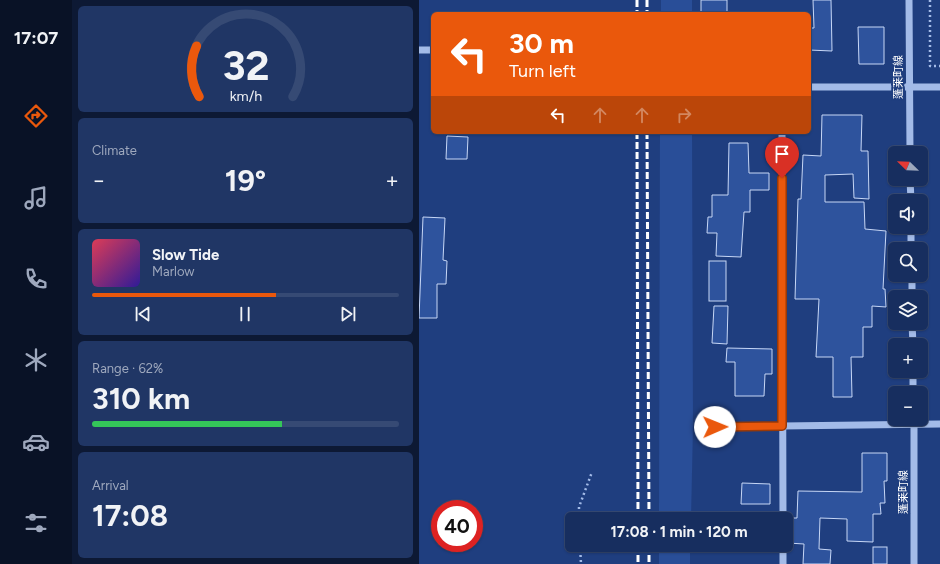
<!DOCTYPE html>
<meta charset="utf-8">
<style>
body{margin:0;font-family:Figtree,"Noto Sans JP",sans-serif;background:#203665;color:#f1f3f6;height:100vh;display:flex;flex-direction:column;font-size:15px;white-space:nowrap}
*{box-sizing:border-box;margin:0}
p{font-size:13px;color:#9ea8bd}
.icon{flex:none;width:22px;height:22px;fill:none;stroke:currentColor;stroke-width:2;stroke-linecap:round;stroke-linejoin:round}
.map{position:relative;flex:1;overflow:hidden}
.drawer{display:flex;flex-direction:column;gap:6px;padding:6px;background:#0d1934;width:347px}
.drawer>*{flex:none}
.banner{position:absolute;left:12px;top:12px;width:380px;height:122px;border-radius:6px;box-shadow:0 1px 3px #0004,0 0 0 1px #364a74;background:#ea580c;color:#fff;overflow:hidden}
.needle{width:26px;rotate:293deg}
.buttons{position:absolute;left:469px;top:146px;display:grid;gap:8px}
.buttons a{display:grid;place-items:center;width:40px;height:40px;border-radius:6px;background:#172e5f;box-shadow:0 1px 3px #0004,0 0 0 1px #364a74;font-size:20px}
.speed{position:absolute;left:12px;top:500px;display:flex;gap:8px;font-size:20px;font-weight:700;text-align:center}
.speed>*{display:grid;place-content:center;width:52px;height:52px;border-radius:50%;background:#172e5f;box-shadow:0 1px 3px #0004,0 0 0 1px #364a74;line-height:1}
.speed .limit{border:6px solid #d22;background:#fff;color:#111}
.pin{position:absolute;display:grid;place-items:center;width:34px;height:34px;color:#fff;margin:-41px -17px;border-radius:50% 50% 50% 0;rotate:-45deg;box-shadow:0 0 4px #0007}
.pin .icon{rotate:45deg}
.me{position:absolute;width:44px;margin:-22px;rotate:89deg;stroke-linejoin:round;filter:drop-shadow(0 0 3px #0008)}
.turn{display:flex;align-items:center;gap:14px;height:84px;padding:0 12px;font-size:18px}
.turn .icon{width:52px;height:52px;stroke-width:2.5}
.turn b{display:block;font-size:28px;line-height:34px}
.lanes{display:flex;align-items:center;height:38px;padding:0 12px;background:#0003;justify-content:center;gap:20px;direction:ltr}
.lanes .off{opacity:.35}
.big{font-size:30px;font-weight:700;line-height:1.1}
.drawer .widget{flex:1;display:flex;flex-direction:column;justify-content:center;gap:6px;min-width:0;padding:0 14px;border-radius:6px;background:#203665}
.drawer .dial{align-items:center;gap:0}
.dial svg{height:104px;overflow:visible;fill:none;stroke:#364a74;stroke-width:7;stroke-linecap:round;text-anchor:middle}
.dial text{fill:#f1f3f6;stroke:none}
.song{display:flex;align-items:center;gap:12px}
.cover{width:48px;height:48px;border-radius:6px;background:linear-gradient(135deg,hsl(350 70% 55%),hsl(250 70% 35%))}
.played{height:4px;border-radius:2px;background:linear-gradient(90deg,#ea580c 60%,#364a74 60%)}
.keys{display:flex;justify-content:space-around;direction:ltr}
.heat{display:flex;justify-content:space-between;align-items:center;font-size:22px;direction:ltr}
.charge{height:6px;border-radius:3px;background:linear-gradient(90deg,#34c759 62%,#364a74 0)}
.trip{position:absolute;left:146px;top:512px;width:228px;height:40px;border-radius:6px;background:#172e5f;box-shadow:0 1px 3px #0004,0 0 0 1px #364a74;font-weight:700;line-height:40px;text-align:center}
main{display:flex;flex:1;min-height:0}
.dock{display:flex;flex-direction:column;width:72px;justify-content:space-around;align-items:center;background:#091226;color:#9ea8bd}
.dock .icon{width:28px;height:28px}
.dock .active{color:#ea580c}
.dock b{font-size:18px;color:#f1f3f6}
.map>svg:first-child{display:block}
.green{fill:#294e98}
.building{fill:#2e539d;stroke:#c7d7f6}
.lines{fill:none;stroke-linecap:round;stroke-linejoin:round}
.path{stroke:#a3bbe8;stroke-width:2.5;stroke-dasharray:2 3;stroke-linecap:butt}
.minor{stroke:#a3bbe8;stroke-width:7}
.rail{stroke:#fff;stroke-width:3;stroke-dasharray:7 3;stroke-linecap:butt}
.route-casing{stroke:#983908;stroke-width:10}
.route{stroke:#ea580c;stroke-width:7}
.labels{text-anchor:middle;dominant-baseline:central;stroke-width:4;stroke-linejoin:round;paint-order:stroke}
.street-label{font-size:11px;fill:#fff;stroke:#1f3e7f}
</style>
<main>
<nav class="dock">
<b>17:07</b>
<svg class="icon active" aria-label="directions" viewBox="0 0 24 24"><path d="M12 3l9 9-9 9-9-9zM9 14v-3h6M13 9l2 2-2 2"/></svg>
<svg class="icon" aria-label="music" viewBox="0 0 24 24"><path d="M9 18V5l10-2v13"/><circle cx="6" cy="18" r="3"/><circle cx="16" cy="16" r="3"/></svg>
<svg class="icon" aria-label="phone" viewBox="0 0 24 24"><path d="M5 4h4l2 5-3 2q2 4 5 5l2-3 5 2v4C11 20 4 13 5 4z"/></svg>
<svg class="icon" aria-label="climate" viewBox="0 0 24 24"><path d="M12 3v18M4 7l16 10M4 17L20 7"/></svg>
<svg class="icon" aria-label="car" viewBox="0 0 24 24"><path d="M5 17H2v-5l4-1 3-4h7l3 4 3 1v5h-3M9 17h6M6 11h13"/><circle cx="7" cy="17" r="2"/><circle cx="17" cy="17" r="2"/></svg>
<svg class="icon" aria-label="filters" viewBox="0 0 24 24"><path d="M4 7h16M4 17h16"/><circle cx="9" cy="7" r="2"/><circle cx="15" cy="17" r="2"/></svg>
</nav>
<section class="drawer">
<div class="widget dial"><svg viewBox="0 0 100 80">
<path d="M14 69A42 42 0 1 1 86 69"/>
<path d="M14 69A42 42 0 0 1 12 30" stroke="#ea580c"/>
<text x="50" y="56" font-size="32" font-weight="700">32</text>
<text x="50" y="72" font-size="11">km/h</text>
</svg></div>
<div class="widget"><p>Climate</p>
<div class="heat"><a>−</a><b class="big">19°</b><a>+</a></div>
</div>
<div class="widget">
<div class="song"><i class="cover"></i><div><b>Slow Tide</b><p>Marlow</p></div></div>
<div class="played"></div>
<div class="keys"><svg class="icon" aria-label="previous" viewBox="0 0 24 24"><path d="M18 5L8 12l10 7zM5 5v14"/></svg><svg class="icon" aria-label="pause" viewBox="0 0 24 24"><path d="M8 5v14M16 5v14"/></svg><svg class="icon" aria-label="next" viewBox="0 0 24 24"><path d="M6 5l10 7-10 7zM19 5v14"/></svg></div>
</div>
<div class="widget"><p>Range · 62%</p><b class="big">310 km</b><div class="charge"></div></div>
<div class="widget"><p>Arrival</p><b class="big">17:08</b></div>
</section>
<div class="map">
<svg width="521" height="564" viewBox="0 0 521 564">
<rect width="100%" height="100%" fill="#1f3e7f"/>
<g class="green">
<rect x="242" y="0" width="31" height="14"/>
<path d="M241,132H273L274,426L272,519H240Z"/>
<rect x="240" y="545" width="31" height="19"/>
</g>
<g class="building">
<rect x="282" y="0" width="26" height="14"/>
<path d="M394,0H412L413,51L390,50V28H395Z"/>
<path d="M439,27H465V64H440Z"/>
<path d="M403,115H443L442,151H449L450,199L435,198L434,174L406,175V202H445L446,229L467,231L464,289H466L467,307L453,306V327H444V357H432L433,397H414V357H397L400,299H376L379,199H382L384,155L402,156Z"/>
<path d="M28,136L49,137L48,159H27Z"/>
<path d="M310,143H329L330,173H350V190H331V212H325L322,257L297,256L298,233H288L289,217H293V195H309Z"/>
<path d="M4,217L26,218L24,260L28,261L27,284H18V318H0Z"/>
<rect x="290" y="261" width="17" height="40"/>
<path d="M295,306H309L308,344L293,343Z"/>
<path d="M308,348L353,349V374H346L345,396H316V362H307Z"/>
<path d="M443,453H468V481H465L466,503H461L462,514H454V542L428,541V519L401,518L400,549L412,550L411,564H384L385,544L369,543L367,541V523L369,518H378L379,491L443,492Z"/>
<path d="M323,483L351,484V504H322Z"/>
<path d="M341,517L359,518V519H341Z"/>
<rect x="454" y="547" width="14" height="17"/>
</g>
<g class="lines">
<g class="path">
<path d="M511,0V66H521"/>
<path d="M160,519V507L173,472"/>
<path d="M161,545L162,564"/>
</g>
<g class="minor">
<path d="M490,0L491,153"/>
<path d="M0,50H14"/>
<path d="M390,87H521"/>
<path d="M363,132L364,519"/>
<path d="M491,179L492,201"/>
<path d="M492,227V249"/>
<path d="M493,275V297"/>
<path d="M493,323L494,345"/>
<path d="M494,371V393"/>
<path d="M495,419V564"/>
<path d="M296,427L521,424"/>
<path d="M364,545V564"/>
</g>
<g class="rail">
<path d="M218,0V14"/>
<path d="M228,0V14"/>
<path d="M218,132L219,519"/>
<path d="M228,132L230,519"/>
<path d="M219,545V564"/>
<path d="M230,545V564"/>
</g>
</g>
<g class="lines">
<g class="route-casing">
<path id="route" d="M296,427L363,426V178"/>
</g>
<use href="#route" class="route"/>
</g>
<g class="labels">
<g class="street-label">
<text transform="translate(479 77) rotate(-90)">蓬莱町線</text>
<text transform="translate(484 492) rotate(-90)">蓬莱町線</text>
</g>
</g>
</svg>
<div class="buttons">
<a><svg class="needle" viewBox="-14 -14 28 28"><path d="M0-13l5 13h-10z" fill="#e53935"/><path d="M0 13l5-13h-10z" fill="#9ea8bd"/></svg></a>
<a><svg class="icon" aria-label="sound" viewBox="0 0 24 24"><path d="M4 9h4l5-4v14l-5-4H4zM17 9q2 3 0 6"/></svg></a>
<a><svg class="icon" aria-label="search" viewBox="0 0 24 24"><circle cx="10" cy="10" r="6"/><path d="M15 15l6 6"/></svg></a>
<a><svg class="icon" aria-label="layers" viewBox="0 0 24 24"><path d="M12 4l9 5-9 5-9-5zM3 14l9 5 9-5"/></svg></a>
<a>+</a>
<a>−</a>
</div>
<div class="speed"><div class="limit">40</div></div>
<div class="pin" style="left:363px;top:178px;background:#d93025"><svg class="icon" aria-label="arrive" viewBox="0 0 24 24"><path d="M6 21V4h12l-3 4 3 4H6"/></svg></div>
<svg class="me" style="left:296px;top:427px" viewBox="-20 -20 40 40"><circle r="19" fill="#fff"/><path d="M0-13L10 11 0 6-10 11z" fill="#ea580c"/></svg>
<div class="trip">17:08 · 1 min · 120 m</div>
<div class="banner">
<div class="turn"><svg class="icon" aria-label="left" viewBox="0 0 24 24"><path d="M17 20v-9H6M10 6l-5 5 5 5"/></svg><div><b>30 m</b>Turn left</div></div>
<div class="lanes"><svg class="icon" aria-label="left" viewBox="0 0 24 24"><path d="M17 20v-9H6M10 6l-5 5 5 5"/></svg><svg class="icon off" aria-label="ahead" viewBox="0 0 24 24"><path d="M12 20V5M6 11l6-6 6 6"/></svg><svg class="icon off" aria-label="ahead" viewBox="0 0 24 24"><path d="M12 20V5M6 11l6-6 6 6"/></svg><svg class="icon off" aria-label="right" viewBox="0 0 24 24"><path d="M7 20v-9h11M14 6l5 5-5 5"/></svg></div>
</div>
</div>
</main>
